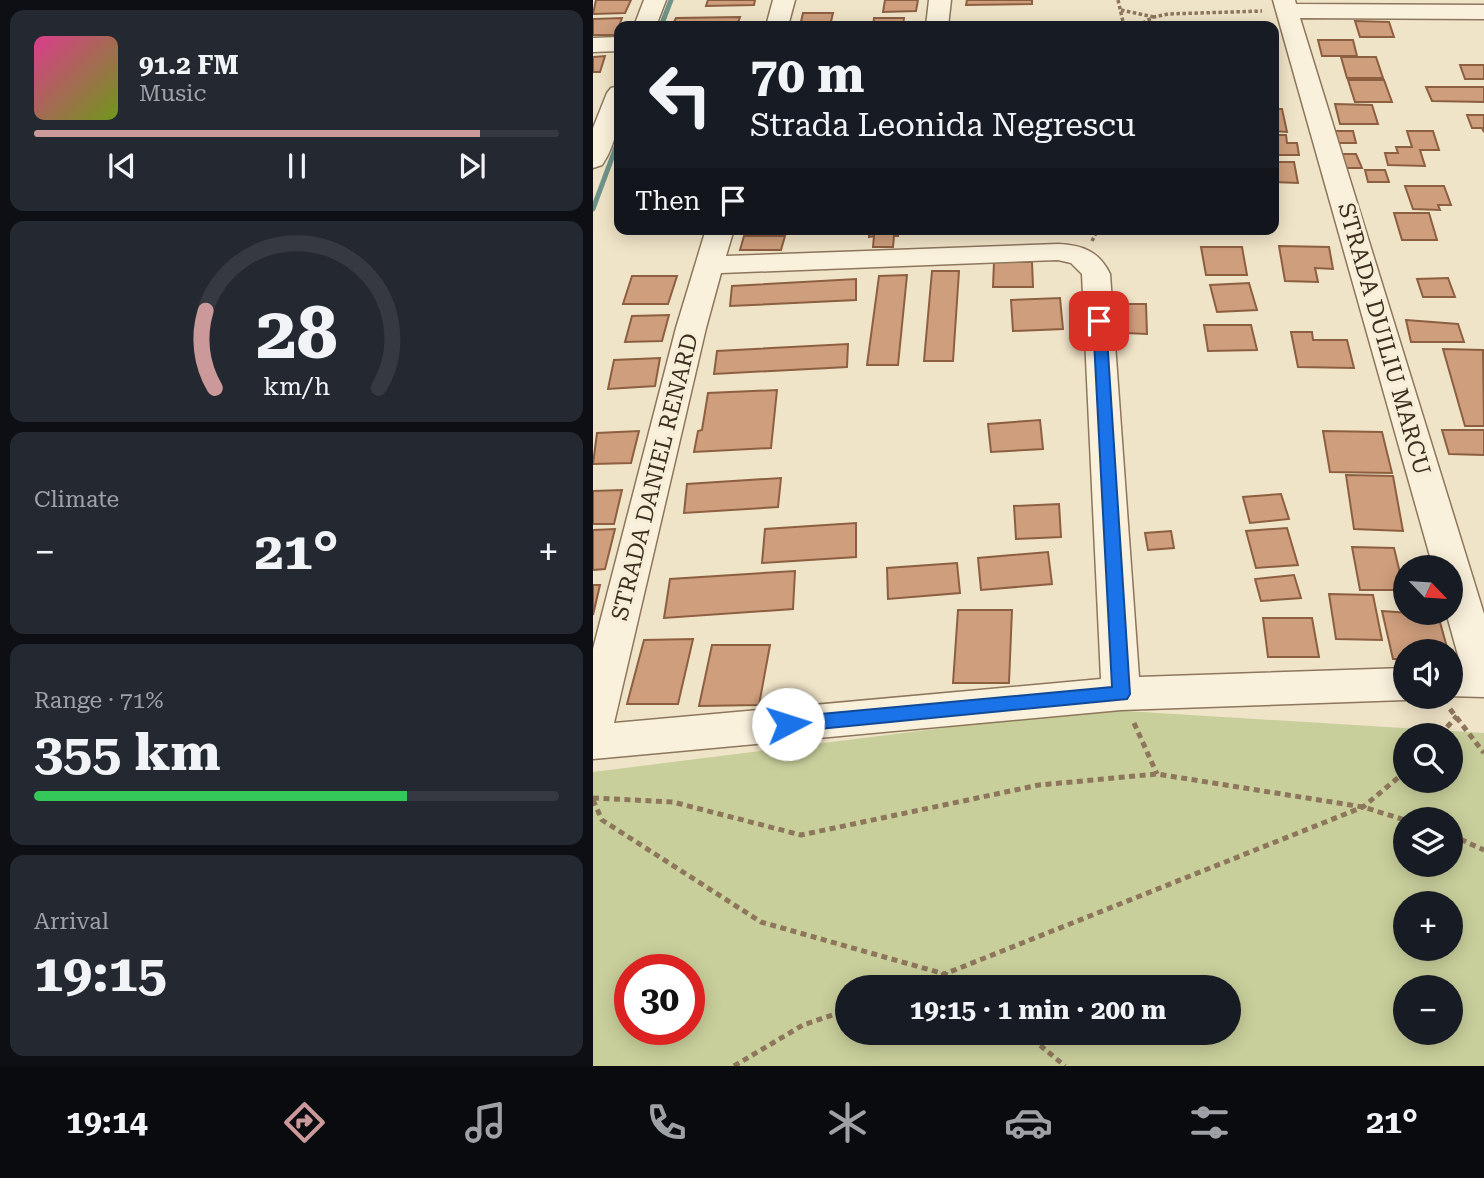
<!DOCTYPE html>
<meta charset="utf-8">
<style>
body{margin:0;font-family:"Roboto Serif",serif;background:#242831;color:#f1f3f6;height:100vh;display:flex;flex-direction:column;font-size:26px;white-space:nowrap}
*{box-sizing:border-box;margin:0}
p{font-size:23px;color:#9ea1a6}
.icon{flex:none;width:38px;height:38px;fill:none;stroke:currentColor;stroke-width:2;stroke-linecap:round;stroke-linejoin:round}
.map{position:relative;flex:1;overflow:hidden}
.panel{display:flex;flex-direction:column;gap:10px;padding:10px;background:#0d0f14;width:593px}
.panel>*{flex:none}
.banner{position:absolute;left:21px;top:21px;width:665px;height:214px;border-radius:14px;box-shadow:0 4px 18px #0003;background:#171b24;color:#f1f3f6;overflow:hidden}
.needle{width:46px;rotate:115deg}
.controls{position:absolute;left:800px;top:555px;display:grid;gap:14px}
.controls a{display:grid;place-items:center;width:70px;height:70px;border-radius:50%;background:#171b24;box-shadow:0 4px 18px #0003;font-size:35px}
.speed{position:absolute;left:21px;top:954px;display:flex;gap:14px;font-size:35px;font-weight:700;text-align:center}
.speed>*{display:grid;place-content:center;width:91px;height:91px;border-radius:50%;background:#171b24;box-shadow:0 4px 18px #0003;line-height:1}
.speed .limit{border:10px solid #d22;background:#fff;color:#111}
.pin{position:absolute;display:grid;place-items:center;width:60px;height:60px;color:#fff;margin:-30px;border-radius:14px;box-shadow:0 4px 10px #0006}
.me{position:absolute;width:77px;margin:-38px;rotate:85deg;stroke-linejoin:round;filter:drop-shadow(0 0 5px #0008)}
.turn{display:flex;align-items:center;gap:24px;height:147px;padding:0 21px;font-size:32px}
.turn .icon{width:91px;height:91px;stroke-width:2.5}
.turn b{display:block;font-size:49px;line-height:60px}
.then{display:flex;align-items:center;height:66px;padding:0 21px;background:#0003;gap:14px;font-size:26px}
.big{font-size:52px;font-weight:700;line-height:1.1}
.panel .card{flex:1;display:flex;flex-direction:column;justify-content:center;gap:10px;min-width:0;padding:0 24px;border-radius:14px;background:#242831}
.panel .dial{align-items:center;gap:0}
.dial svg{height:182px;overflow:visible;fill:none;stroke:#363941;stroke-width:7;stroke-linecap:round;text-anchor:middle}
.dial text{fill:#f1f3f6;stroke:none}
.song{display:flex;align-items:center;gap:21px}
.cover{width:84px;height:84px;border-radius:10px;background:linear-gradient(135deg,hsl(330 70% 55%),hsl(80 70% 35%))}
.played{height:7px;border-radius:4px;background:linear-gradient(90deg,#cc999b 85%,#363941 85%)}
.keys{display:flex;justify-content:space-around;direction:ltr}
.heat{display:flex;justify-content:space-between;align-items:center;font-size:38px;direction:ltr}
.charge{height:10px;border-radius:5px;background:linear-gradient(90deg,#34c759 71%,#363941 0)}
.trip{position:absolute;left:242px;top:975px;width:406px;height:70px;border-radius:35px;background:#171b24;box-shadow:0 4px 18px #0003;font-weight:700;line-height:70px;text-align:center}
.menu{display:flex;height:112px;justify-content:space-around;align-items:center;background:#090b0e;color:#9ea1a6}
.menu .icon{width:49px;height:49px}
.menu .active{color:#cc999b}
.menu b{font-size:32px;color:#f1f3f6}
main{display:flex;flex:1;min-height:0}
.map>svg:first-child{display:block}
.green{fill:#c9cf9b;fill-rule:evenodd}
.lines{fill:none;stroke-linecap:round;stroke-linejoin:round}
.stream{stroke:#6f938a;stroke-width:5}
.building{fill:#cf9f7d;stroke:#8d5f41;stroke-width:2}
.minor-casing{stroke:#8d765c;stroke-width:3}
.path-far1{stroke:#8d765c;stroke-width:3.5;stroke-dasharray:3.5 2.5;stroke-linecap:butt}
.path{stroke:#8d765c;stroke-width:5;stroke-dasharray:6 4.5;stroke-linecap:butt}
.minor{fill:#faf1dc;fill-rule:evenodd}
.route{fill:#1a73e8;stroke:#114b97;stroke-width:2}
.labels{text-anchor:middle;dominant-baseline:central;stroke-width:7;stroke-linejoin:round;paint-order:stroke}
.street-label{font-size:23px;fill:#3d2e20;stroke:#f7eed8}
</style>
<main>
<section class="panel">
<div class="card">
<div class="song"><i class="cover"></i><div><b>91.2 FM</b><p>Music</p></div></div>
<div class="played"></div>
<div class="keys"><svg class="icon" aria-label="previous" viewBox="0 0 24 24"><path d="M18 5L8 12l10 7zM5 5v14"/></svg><svg class="icon" aria-label="pause" viewBox="0 0 24 24"><path d="M8 5v14M16 5v14"/></svg><svg class="icon" aria-label="next" viewBox="0 0 24 24"><path d="M6 5l10 7-10 7zM19 5v14"/></svg></div>
</div>
<div class="card dial"><svg viewBox="0 0 100 80">
<path d="M14 69A42 42 0 1 1 86 69"/>
<path d="M14 69A42 42 0 0 1 10 35" stroke="#cc999b"/>
<text x="50" y="56" font-size="32" font-weight="700">28</text>
<text x="50" y="72" font-size="11">km/h</text>
</svg></div>
<div class="card"><p>Climate</p>
<div class="heat"><a>−</a><b class="big">21°</b><a>+</a></div>
</div>
<div class="card"><p>Range · 71%</p><b class="big">355 km</b><div class="charge"></div></div>
<div class="card"><p>Arrival</p><b class="big">19:15</b></div>
</section>
<div class="map">
<svg width="891" height="1066" viewBox="0 0 891 1066">
<rect width="100%" height="100%" fill="#f0e4c8"/>
<path class="green" d="M500,709L891,733V1066H0V772ZM812,735H858V780H812ZM812,819H858V864H812ZM812,903H858V948H812ZM37,970H96V1029H37ZM254,987H635V1032H254ZM812,987H858V1032H812Z"/>
<g class="lines">
<g class="stream">
<path d="M68,26L78,0"/>
<path d="M0,209L26,139"/>
</g>
</g>
<g class="building">
<path d="M3,0H38L32,13L0,14Z"/>
<path d="M115,0H162L161,5L113,6Z"/>
<path d="M292,0H325L323,11L290,12Z"/>
<path d="M374,0H439V4L373,5Z"/>
<path d="M210,13H240L237,26H207Z"/>
<path d="M147,17L144,26H79L83,18Z"/>
<path d="M29,18L23,35H0V19Z"/>
<path d="M281,18H311L310,26H280Z"/>
<path d="M762,21L796,22L801,37H767Z"/>
<path d="M725,40H760L764,56H729Z"/>
<path d="M12,56L7,72H0V57Z"/>
<path d="M748,57H783L790,78H754Z"/>
<path d="M867,65H891V79H872Z"/>
<path d="M755,80H791L799,102H762Z"/>
<path d="M833,87H891V102L839,101Z"/>
<path d="M742,104L779,105L785,124H747Z"/>
<path d="M681,109H689L694,132L681,131Z"/>
<path d="M874,115H891V132L889,128H879Z"/>
<path d="M739,131H760L763,143H743Z"/>
<path d="M814,131H840L846,150H827L832,166L795,165L792,153H805L803,147H819Z"/>
<path d="M681,135H693L694,143H704L706,155H681Z"/>
<path d="M742,154H763L769,168H747Z"/>
<path d="M681,162H701L705,183L681,182Z"/>
<path d="M772,170H792L796,182H775Z"/>
<path d="M812,186H851L858,205H845L847,210L820,209Z"/>
<path d="M801,213H836L844,240H809Z"/>
<path d="M276,229H305V236H301L300,247H280L281,236L276,237Z"/>
<path d="M151,236H192L188,250H147Z"/>
<path d="M686,246L736,247L740,269L722,268L725,282L692,281Z"/>
<path d="M608,247H649L654,275H613Z"/>
<path d="M401,262H439L440,287H400Z"/>
<path d="M339,271H366L360,361H331Z"/>
<path d="M314,275L305,365H274L286,276Z"/>
<path d="M39,276H84L75,304H30Z"/>
<path d="M855,278L862,297H830L824,279Z"/>
<path d="M263,279V300L137,306L139,286Z"/>
<path d="M656,283L664,310L624,312L617,285Z"/>
<path d="M467,298L470,329L420,331L418,300Z"/>
<path d="M532,304H553L554,334L533,333Z"/>
<path d="M76,315L69,341L32,342L39,316Z"/>
<path d="M813,320L865,324L871,342H818Z"/>
<path d="M611,325H658L664,350L615,351Z"/>
<path d="M698,332H719L720,340H754L761,368L705,367Z"/>
<path d="M255,344L254,367L121,374L124,351Z"/>
<path d="M850,349L890,350L891,426H872Z"/>
<path d="M67,358L62,386L15,389L21,360Z"/>
<path d="M184,390L178,448L101,452L105,431L109,430L115,393Z"/>
<path d="M447,420L450,449L398,452L395,424Z"/>
<path d="M849,430H891V455L856,454Z"/>
<path d="M46,431L38,463L0,464L4,433Z"/>
<path d="M730,431L789,432L799,473L737,472Z"/>
<path d="M753,475L800,476L810,531L761,529Z"/>
<path d="M188,478L185,507L91,513L94,484Z"/>
<path d="M29,490L21,524H0V491Z"/>
<path d="M688,494L696,519L657,523L650,497Z"/>
<path d="M466,504L468,537L423,539L421,506Z"/>
<path d="M263,523V557L169,563L172,529Z"/>
<path d="M694,528L705,565L663,568L653,531Z"/>
<path d="M22,529L12,569L0,570V530Z"/>
<path d="M578,531L581,548L555,550L552,533Z"/>
<path d="M759,547L801,548L811,590H767Z"/>
<path d="M455,552L459,584L388,590L385,558Z"/>
<path d="M364,563L367,593L295,599L294,568Z"/>
<path d="M202,571L200,609L71,618L77,579Z"/>
<path d="M701,575L708,598L668,601L662,579Z"/>
<path d="M0,585H7L0,615Z"/>
<path d="M736,594L780,595L789,640L743,639Z"/>
<path d="M365,610H419L416,683H360Z"/>
<path d="M789,611L845,615L855,651H812V659H800Z"/>
<path d="M670,618H719L726,657H675Z"/>
<path d="M100,639L85,704H34L51,640Z"/>
<path d="M119,645H177L166,705L106,706Z"/>
</g>
<g class="lines">
<g class="minor-casing">
<g id="minor">
<path d="M51,0H73L63,26H41Z"/>
<path d="M180,0H202L195,26H173Z"/>
<path d="M336,0H358L355,26H333Z"/>
<path d="M680,0H702L703,4L891,5V19L707,18L891,614V697L853,696H858V666H868L853,612H858V567H840Z"/>
<path d="M26,37V51L0,52V38Z"/>
<path d="M26,86C27,113 25,142 9,165L0,168V128L14,93L18,88Z"/>
<path d="M113,229H141L133,256L465,244C489,245 506,251 517,274L546,677L812,668V696H823L812,700L528,710L0,759V649L83,328ZM465,260L478,263L489,274L508,679L21,723L113,328L128,273Z"/>
</g>
</g>
<g class="path-far1">
<path d="M525,0L531,26"/>
<path d="M528,10L561,17"/>
<path d="M544,26L561,17L575,14L669,11"/>
<path d="M499,241L505,229"/>
</g>
<g class="path">
<path d="M857,709L891,753"/>
<path d="M541,723L564,774"/>
<path d="M847,735L864,716"/>
<path d="M0,798L80,802L208,835L446,785L564,774L770,807L812,820"/>
<path d="M0,800L9,820L168,922L355,975L371,987"/>
<path d="M858,835L891,850"/>
<path d="M319,987L770,807L812,772"/>
<path d="M431,1032L472,1066"/>
<path d="M141,1066L210,1025L254,1010"/>
</g>
<use href="#minor" class="minor"/>
</g>
<path class="route" d="M506,317L513,321L537,694L534,699L195,732L188,730L186,724L188,719L195,717L519,687L500,321Z"/>
<g class="labels">
<g class="street-label">
<text transform="translate(791 339) rotate(74)">STRADA DUILIU MARCU</text>
<text transform="translate(62 477) rotate(-76)">STRADA DANIEL RENARD</text>
</g>
</g>
</svg>
<div class="controls">
<a><svg class="needle" viewBox="-14 -14 28 28"><path d="M0-13l5 13h-10z" fill="#e53935"/><path d="M0 13l5-13h-10z" fill="#9ea1a6"/></svg></a>
<a><svg class="icon" aria-label="sound" viewBox="0 0 24 24"><path d="M4 9h4l5-4v14l-5-4H4zM17 9q2 3 0 6"/></svg></a>
<a><svg class="icon" aria-label="search" viewBox="0 0 24 24"><circle cx="10" cy="10" r="6"/><path d="M15 15l6 6"/></svg></a>
<a><svg class="icon" aria-label="layers" viewBox="0 0 24 24"><path d="M12 4l9 5-9 5-9-5zM3 14l9 5 9-5"/></svg></a>
<a>+</a>
<a>−</a>
</div>
<div class="speed"><div class="limit">30</div></div>
<div class="pin" style="left:506px;top:321px;background:#d93025"><svg class="icon" aria-label="arrive" viewBox="0 0 24 24"><path d="M6 21V4h12l-3 4 3 4H6"/></svg></div>
<svg class="me" style="left:195px;top:724px" viewBox="-20 -20 40 40"><circle r="19" fill="#fff"/><path d="M0-13L10 11 0 6-10 11z" fill="#1a73e8"/></svg>
<div class="trip">19:15 · 1 min · 200 m</div>
<div class="banner">
<div class="turn"><svg class="icon" aria-label="left" viewBox="0 0 24 24"><path d="M17 20v-9H6M10 6l-5 5 5 5"/></svg><div><b>70 m</b>Strada Leonida Negrescu</div></div>
<div class="then">Then<svg class="icon" aria-label="arrive" viewBox="0 0 24 24"><path d="M6 21V4h12l-3 4 3 4H6"/></svg></div>
</div>
</div>
</main>
<nav class="menu">
<b>19:14</b>
<svg class="icon active" aria-label="directions" viewBox="0 0 24 24"><path d="M12 3l9 9-9 9-9-9zM9 14v-3h6M13 9l2 2-2 2"/></svg>
<svg class="icon" aria-label="music" viewBox="0 0 24 24"><path d="M9 18V5l10-2v13"/><circle cx="6" cy="18" r="3"/><circle cx="16" cy="16" r="3"/></svg>
<svg class="icon" aria-label="phone" viewBox="0 0 24 24"><path d="M5 4h4l2 5-3 2q2 4 5 5l2-3 5 2v4C11 20 4 13 5 4z"/></svg>
<svg class="icon" aria-label="climate" viewBox="0 0 24 24"><path d="M12 3v18M4 7l16 10M4 17L20 7"/></svg>
<svg class="icon" aria-label="car" viewBox="0 0 24 24"><path d="M5 17H2v-5l4-1 3-4h7l3 4 3 1v5h-3M9 17h6M6 11h13"/><circle cx="7" cy="17" r="2"/><circle cx="17" cy="17" r="2"/></svg>
<svg class="icon" aria-label="filters" viewBox="0 0 24 24"><path d="M4 7h16M4 17h16"/><circle cx="9" cy="7" r="2"/><circle cx="15" cy="17" r="2"/></svg>
<b>21°</b>
</nav>
